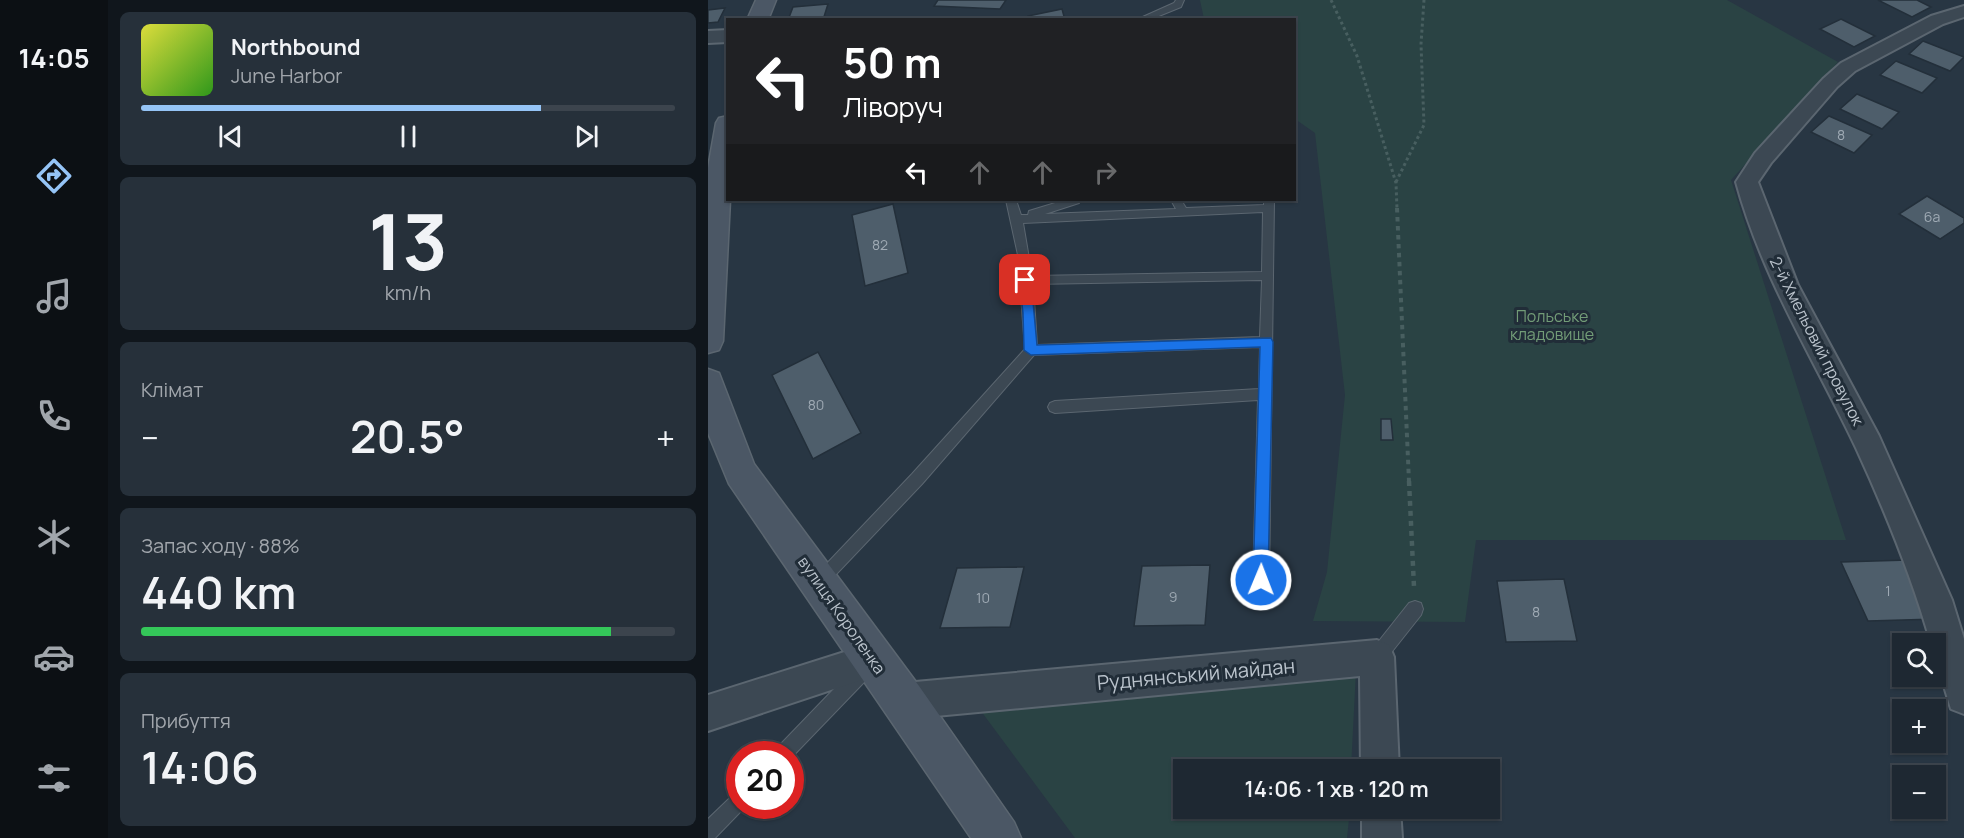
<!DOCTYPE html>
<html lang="uk">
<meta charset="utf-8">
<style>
body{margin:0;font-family:Manrope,sans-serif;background:#26303a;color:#f1f3f6;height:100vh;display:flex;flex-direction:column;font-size:22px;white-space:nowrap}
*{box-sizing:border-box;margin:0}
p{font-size:20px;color:#a1a6ac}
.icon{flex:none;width:33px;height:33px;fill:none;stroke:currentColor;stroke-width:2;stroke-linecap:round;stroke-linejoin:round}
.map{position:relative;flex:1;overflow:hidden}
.drawer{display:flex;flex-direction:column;gap:12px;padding:12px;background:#10161c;width:600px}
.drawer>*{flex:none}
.banner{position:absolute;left:18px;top:18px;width:570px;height:183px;border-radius:0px;box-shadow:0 2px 4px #0004,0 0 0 2px #3c444d;background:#202124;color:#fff;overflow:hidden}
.fabs{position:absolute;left:1184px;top:633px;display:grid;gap:12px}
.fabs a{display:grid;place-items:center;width:54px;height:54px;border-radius:0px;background:#1e2832;box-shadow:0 2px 4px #0004,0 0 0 2px #3c444d;font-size:30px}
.speed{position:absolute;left:18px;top:741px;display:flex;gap:12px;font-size:30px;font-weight:700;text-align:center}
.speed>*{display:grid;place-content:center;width:78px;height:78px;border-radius:50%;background:#1e2832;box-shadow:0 2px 4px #0004,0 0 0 2px #3c444d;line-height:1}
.speed .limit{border:9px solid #d22;background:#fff;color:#111}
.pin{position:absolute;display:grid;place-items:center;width:51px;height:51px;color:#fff;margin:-26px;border-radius:12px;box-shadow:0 3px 9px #0006}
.me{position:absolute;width:66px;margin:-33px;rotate:1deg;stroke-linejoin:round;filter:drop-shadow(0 0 4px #0008)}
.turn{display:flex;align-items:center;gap:21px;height:126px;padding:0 18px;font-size:27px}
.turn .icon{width:78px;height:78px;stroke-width:2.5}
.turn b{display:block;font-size:42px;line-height:51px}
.lanes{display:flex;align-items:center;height:57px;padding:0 18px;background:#0003;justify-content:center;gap:30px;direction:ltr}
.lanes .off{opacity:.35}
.big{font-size:45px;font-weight:600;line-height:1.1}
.drawer .widget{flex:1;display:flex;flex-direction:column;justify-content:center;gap:9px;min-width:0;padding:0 21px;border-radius:9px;background:#26303a}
.drawer .dial{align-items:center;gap:0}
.dial b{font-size:78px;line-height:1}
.song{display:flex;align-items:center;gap:18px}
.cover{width:72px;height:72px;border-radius:9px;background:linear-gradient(135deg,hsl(60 70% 55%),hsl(110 70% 35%))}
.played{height:6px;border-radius:3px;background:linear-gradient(90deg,#95c4f6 75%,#3c444d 75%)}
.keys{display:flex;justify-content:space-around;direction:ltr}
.heat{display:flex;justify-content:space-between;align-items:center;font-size:33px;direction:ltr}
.charge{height:9px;border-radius:4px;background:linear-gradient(90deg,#34c759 88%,#3c444d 0)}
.trip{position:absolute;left:465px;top:759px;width:327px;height:60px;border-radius:0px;background:#1e2832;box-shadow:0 2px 4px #0004,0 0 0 2px #3c444d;font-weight:600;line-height:60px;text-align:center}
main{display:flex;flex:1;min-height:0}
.tabs{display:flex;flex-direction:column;width:108px;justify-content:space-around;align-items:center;background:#0c1014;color:#a1a6ac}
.tabs .icon{width:42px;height:42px}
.tabs .current{color:#95c4f6}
.tabs b{font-size:27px;color:#f1f3f6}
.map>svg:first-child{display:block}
.green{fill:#2a4344}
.building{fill:#4e5e6b;stroke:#232f3a;stroke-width:1.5}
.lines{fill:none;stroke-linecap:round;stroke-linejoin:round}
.lane-casing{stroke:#5b6670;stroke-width:2}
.street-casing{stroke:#5b6670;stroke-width:4}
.secondary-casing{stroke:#5b6670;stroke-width:3}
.path-far2{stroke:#485f60;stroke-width:3;stroke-dasharray:3 3;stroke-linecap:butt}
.path-far1{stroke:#485f60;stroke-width:4;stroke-dasharray:4.5 4.5;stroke-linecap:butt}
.path{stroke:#485f60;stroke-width:4.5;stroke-dasharray:5 5;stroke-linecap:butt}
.lane{fill:#3c4853;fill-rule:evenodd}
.street{fill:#3c4853;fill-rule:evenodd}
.secondary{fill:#4b5765;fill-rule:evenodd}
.route{fill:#1a73e8;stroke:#114b97;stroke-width:1.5}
.labels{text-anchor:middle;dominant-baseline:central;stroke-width:6;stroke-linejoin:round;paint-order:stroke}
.number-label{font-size:14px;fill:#9faab4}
.park-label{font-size:16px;fill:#729c77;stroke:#212d38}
.street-label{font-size:16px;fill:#bac3cc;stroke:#212d38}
.near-street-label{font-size:20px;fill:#bac3cc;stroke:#212d38}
</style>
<main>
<nav class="tabs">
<b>14:05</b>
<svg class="icon current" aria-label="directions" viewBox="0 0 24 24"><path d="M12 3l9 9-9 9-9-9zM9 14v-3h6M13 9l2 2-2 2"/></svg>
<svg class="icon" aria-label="music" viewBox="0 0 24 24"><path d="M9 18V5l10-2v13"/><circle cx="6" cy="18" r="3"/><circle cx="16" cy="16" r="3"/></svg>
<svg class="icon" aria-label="phone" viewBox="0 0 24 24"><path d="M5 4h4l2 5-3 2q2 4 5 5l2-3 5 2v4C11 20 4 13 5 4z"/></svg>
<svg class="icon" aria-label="climate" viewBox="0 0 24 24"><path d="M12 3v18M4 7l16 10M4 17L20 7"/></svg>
<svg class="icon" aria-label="car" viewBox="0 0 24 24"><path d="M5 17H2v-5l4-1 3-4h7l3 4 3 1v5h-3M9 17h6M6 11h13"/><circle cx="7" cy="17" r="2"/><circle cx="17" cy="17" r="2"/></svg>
<svg class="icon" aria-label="filters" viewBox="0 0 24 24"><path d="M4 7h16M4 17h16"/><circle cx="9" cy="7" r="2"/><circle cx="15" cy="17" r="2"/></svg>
</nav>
<section class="drawer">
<div class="widget">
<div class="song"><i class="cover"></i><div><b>Northbound</b><p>June Harbor</p></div></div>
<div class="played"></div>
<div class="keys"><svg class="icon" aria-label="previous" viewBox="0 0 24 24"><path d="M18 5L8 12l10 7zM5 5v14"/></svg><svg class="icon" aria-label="pause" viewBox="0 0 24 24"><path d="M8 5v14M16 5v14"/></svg><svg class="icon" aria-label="next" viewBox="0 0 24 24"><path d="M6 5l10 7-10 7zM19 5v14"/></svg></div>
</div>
<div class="widget dial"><b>13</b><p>km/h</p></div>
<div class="widget"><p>Клімат</p>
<div class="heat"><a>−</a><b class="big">20.5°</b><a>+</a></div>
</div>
<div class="widget"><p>Запас ходу · 88%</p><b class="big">440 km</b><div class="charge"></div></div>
<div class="widget"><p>Прибуття</p><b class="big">14:06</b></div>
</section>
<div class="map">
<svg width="1256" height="838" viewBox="0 0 1256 838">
<rect width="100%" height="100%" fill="#283643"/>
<g class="green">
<path d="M492,0H1019L1130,62L1023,180L1138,540H768L757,622L605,621L619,572L637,395L607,133L587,119L586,20L496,19Z"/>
<path d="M648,670L643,769L476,770V808L642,809L639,838H367L270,707L568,684Z"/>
</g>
<g class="building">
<path d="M230,0H298L292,9L226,6Z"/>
<path d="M1170,0H1209L1223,7L1204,17Z"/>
<path d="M120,4L115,20H80L85,7Z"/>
<path d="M17,8L10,22L0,23V10Z"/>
<path d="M354,9L357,20H321L320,16Z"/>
<path d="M1133,19L1167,36L1146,47L1112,29Z"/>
<path d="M1215,41L1256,57L1242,71L1201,54Z"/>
<path d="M1188,61L1229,78L1214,93L1172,75Z"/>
<path d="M1149,94L1191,112L1174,129L1132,109Z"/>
<path d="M1121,116L1164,135L1146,153L1103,132Z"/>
<path d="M1219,196L1256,218V223L1232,239L1191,214Z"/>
<path d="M185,204L200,273L157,286L144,215Z"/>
<path d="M110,352L153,433L105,459L64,375Z"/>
<path d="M673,419H683L685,440H673Z"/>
<path d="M1200,560L1229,619L1160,621L1133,562Z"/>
<path d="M502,565L497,625L426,626L434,566Z"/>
<path d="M316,567L302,627L232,628L249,568Z"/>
<path d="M856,579L869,641L798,642L789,581Z"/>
</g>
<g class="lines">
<g class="lane-casing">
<g id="lane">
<path d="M468,0H476L473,7L441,20H428L466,3Z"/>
<path d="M298,200H308L313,215H320L321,211L357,200H372L371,203L337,214L468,209L463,200H473L478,208L556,205V200H566L561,580L558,585L553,588L548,585L545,580L550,400L347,413L342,411L340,407L342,403L347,401L551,389L552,347L326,355L214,484L117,586L112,589L107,586L104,581L107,576L204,474L317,349L310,255ZM555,212L554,272L324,276L315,223ZM554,280L552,337L329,345L325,284Z"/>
<path d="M707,601L713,603L715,609L713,615L675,663L669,665L663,663L661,657L663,651L701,603Z"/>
<path d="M156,662L162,664L164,670L162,676L82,759V754H66L69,748L150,664Z"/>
<path d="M32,791V806H38L7,838H0V819L26,794Z"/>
</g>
</g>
<g class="street-casing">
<g id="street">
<path d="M1256,6V17L1235,24L1147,71L1129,87L1063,163L1050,182L1090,285L1171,436L1244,600L1256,639V714L1243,709L1227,657V644H1223C1204,577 1177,511 1148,448C1106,359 1054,278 1028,182L1047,153L1115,79L1133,63L1223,16Z"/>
<path d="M20,30V42L0,43V31Z"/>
<path d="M669,640L681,645L686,657L691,770H653L652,676L196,719L183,714L178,701L183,688L196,683Z"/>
<path d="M165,643L177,648L182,660L177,672L0,731V695Z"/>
<path d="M654,808H692L694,838H654Z"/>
</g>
</g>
<g class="secondary-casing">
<g id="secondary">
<path d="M48,0H68L60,20H39Z"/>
<path d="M20,116V200H22L15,341L11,350L0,353V168L8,123L11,118Z"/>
<path d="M0,369L11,373L46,464L211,686L306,822L313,838H263L21,484L0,433Z"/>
</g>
</g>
<g class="path-far2">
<path d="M623,0L649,56L688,183L689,209"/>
<path d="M688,182L716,125L713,44L716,0"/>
</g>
<path class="path-far1" d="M689,208L701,482"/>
<path class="path" d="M701,481L706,587"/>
<use href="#lane" class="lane"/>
<use href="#street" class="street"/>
<use href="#secondary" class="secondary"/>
</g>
<path class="route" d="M317,276L323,280L329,345L563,338L565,342L560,580L558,585L553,588L547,585L545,580L552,347L323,355L316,350L315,313L311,280Z"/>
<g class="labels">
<g class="number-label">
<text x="1133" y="134">8</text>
<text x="1224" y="216">6а</text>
<text x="172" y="244">82</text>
<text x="108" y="404">80</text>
<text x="1180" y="590">1</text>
<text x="465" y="596">9</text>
<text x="275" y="597">10</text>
<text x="828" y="611">8</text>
</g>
<g class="park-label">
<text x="844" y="316">Польське<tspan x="844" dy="18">кладовище</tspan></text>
</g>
<g class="street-label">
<text transform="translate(1109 341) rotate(63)">2-й Хмельовий провулок</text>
<text transform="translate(134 615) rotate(55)">вулиця Короленка</text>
</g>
<g class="near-street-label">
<text transform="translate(488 674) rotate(-5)">Руднянський майдан</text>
</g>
</g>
</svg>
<div class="fabs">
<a><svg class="icon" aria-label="search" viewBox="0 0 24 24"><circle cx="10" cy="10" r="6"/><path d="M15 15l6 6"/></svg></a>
<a>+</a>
<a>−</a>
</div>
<div class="speed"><div class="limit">20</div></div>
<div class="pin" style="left:317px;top:280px;background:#d93025"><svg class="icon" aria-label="arrive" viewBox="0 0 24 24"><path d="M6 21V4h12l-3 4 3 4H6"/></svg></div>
<svg class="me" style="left:553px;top:580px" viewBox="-20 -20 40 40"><circle r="17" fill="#1a73e8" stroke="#fff" stroke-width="3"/><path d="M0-11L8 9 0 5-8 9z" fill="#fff"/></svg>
<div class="trip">14:06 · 1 хв · 120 m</div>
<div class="banner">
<div class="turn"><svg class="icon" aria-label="left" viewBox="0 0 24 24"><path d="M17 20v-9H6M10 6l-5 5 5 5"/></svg><div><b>50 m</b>Ліворуч</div></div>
<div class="lanes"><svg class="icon" aria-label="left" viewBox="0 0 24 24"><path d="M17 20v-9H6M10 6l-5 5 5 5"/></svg><svg class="icon off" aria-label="ahead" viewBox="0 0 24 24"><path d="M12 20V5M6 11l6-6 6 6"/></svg><svg class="icon off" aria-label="ahead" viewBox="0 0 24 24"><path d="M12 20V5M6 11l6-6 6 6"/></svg><svg class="icon off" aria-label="right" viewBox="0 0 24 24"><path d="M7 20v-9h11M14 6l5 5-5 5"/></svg></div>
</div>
</div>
</main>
